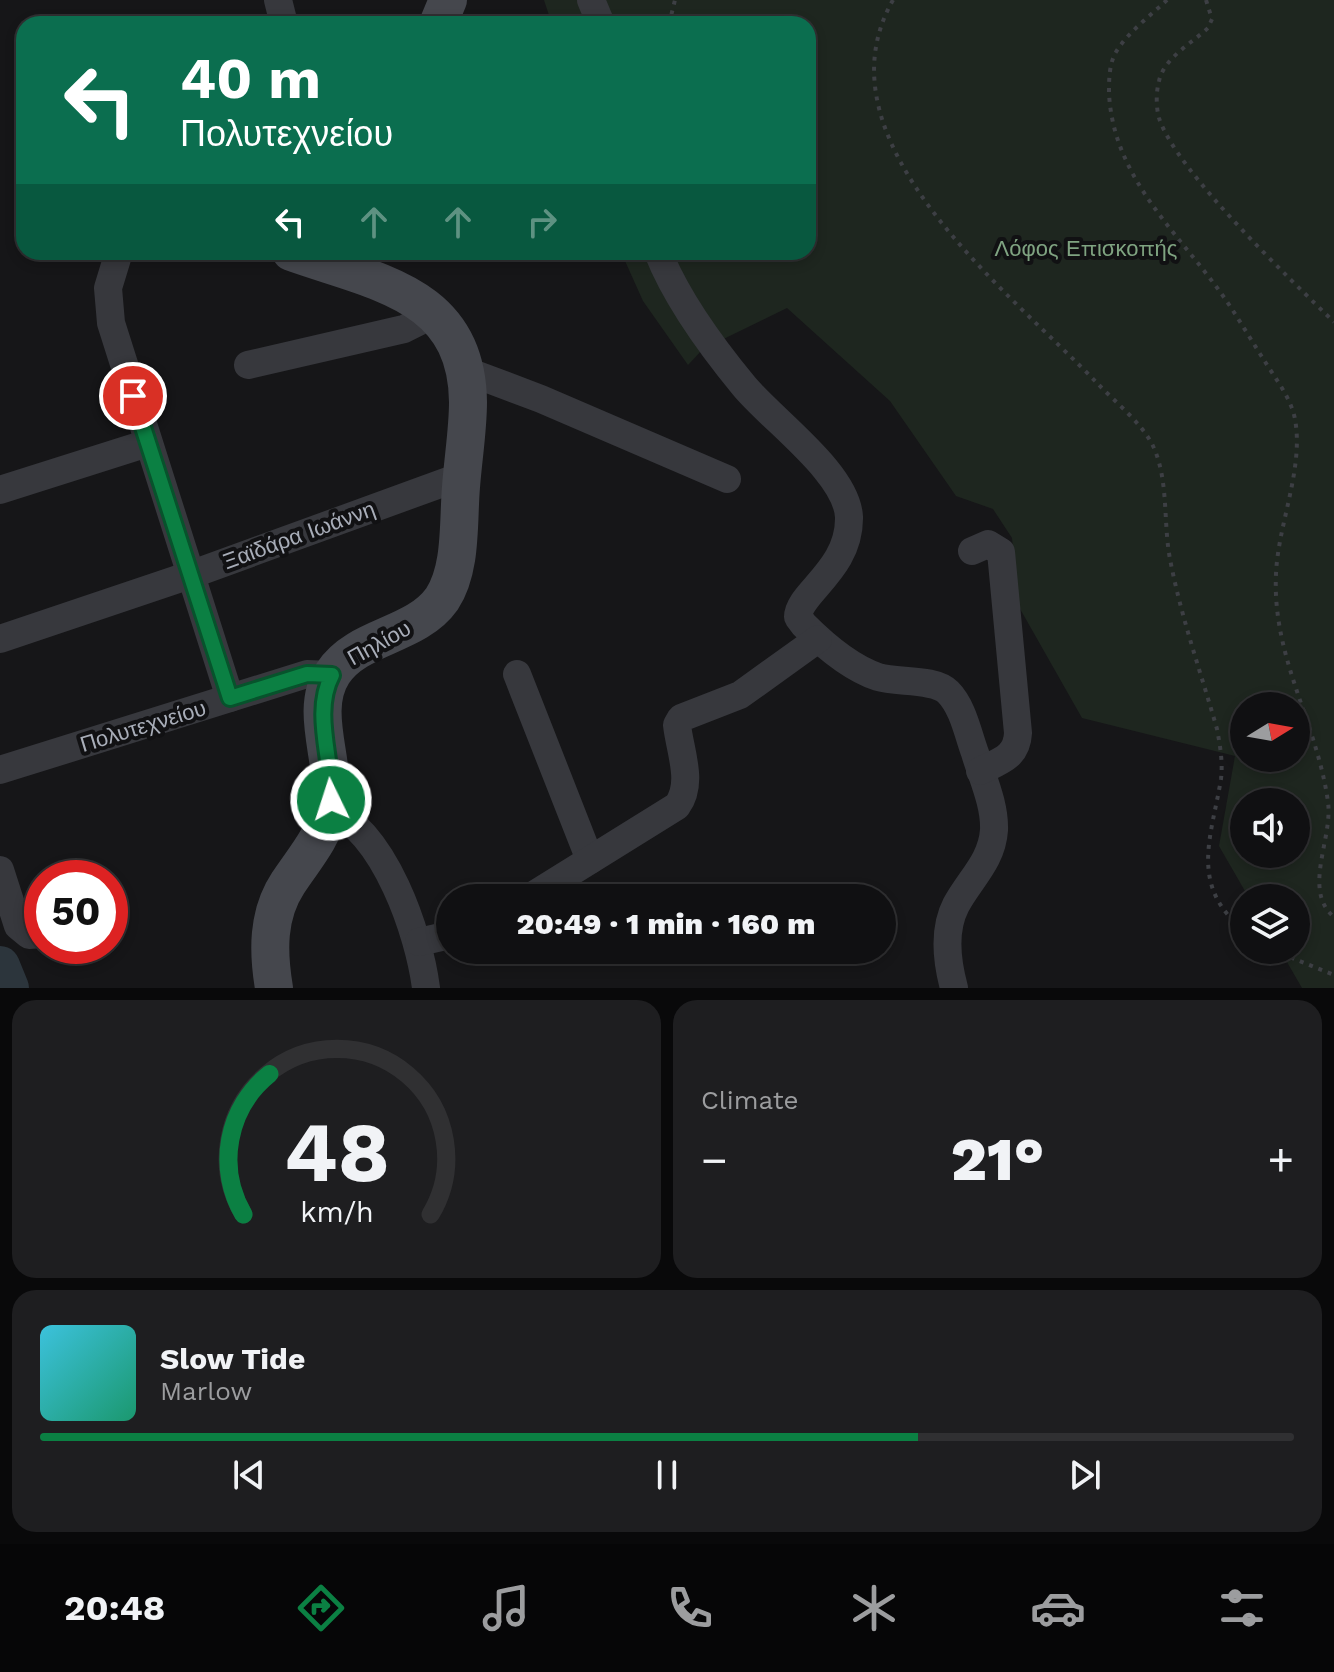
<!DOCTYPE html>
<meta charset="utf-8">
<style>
body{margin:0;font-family:"Work Sans",sans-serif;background:#1e1e20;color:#f1f3f6;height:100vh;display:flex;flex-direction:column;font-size:30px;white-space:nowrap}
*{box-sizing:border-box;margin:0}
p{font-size:26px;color:#9c9d9f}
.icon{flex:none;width:44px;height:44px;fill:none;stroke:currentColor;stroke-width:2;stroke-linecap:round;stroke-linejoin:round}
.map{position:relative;height:988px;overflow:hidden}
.side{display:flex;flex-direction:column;gap:12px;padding:12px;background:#09090a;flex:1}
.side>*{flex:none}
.top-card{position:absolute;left:16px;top:16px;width:800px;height:244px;border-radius:24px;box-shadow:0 4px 12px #0003,0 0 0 2px #303032;background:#0b6e4f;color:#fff;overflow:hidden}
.needle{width:52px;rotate:79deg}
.controls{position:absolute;left:1230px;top:692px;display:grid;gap:16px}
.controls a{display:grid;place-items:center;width:80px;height:80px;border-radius:50%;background:#101012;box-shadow:0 4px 12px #0003,0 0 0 2px #303032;font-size:40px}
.speed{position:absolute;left:24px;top:860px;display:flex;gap:16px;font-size:40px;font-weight:700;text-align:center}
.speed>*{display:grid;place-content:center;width:104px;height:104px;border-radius:50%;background:#101012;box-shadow:0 4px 12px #0003,0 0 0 2px #303032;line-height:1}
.speed .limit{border:12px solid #d22;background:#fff;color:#111}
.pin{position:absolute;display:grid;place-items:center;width:68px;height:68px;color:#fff;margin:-34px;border:4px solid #fff;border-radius:50%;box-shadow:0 2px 8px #0007}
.me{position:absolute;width:88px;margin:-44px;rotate:356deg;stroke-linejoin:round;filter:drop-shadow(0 0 6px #0008)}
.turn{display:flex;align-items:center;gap:28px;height:168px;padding:0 32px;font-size:36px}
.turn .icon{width:104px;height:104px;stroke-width:2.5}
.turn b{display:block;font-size:56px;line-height:68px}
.lanes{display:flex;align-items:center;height:76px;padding:0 32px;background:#0003;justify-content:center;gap:40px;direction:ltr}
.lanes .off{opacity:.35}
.big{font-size:60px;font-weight:800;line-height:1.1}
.side .widget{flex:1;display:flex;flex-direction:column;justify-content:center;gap:12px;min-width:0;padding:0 28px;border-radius:24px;background:#1e1e20}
.side .dial{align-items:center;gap:0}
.dial svg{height:208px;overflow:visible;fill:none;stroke:#303032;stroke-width:7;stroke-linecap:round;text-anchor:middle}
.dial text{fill:#f1f3f6;stroke:none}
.song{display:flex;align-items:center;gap:24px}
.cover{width:96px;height:96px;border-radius:12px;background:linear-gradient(135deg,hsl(190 70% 55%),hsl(160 70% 35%))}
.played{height:8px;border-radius:4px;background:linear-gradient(90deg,#0b8043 70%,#303032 70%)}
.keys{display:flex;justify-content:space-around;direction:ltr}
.heat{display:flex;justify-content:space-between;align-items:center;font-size:44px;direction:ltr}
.side .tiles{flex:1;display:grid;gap:12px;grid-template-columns:1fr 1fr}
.widget:last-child{grid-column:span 2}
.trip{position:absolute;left:436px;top:884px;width:460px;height:80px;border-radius:40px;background:#101012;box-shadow:0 4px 12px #0003,0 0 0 2px #303032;font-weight:800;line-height:80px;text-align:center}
.tabs{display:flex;height:128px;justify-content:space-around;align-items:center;background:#060607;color:#9c9d9f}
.tabs .icon{width:56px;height:56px}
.tabs .active{color:#0b8043}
.tabs b{font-size:36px;color:#f1f3f6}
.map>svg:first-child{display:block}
.green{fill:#1e261f;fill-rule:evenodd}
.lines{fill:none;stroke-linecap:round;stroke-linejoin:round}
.river{stroke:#2c353c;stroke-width:40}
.path{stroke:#3d3f44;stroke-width:4;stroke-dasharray:4 6;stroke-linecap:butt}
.minor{stroke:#37383d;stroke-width:28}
.secondary{stroke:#45474d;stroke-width:38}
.route-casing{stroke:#07532c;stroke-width:20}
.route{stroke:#0b8043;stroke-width:14}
.labels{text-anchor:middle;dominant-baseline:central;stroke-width:8;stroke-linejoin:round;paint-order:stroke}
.park-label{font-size:22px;fill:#7fa381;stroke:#111113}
.street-label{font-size:22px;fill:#a8adb8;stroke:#111113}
</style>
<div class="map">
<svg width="1334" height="988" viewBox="0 0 1334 988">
<rect width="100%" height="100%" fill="#161618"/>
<path class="green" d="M544,0H1334V988H1302L1280,950H1296V898H1249L1219,846L1235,756L1082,718L1019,607L1012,538L993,509L956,496L890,401L787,308L703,349L688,365L643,301L621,252H808V24H552ZM1244,706H1296V758H1244ZM1244,802H1296V854H1244Z"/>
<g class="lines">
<path class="river" d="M0,966L9,988"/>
<g class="path">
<path d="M893,0C812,142 1012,294 1097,383C1115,402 1142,423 1153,446C1169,480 1163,523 1170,559C1181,617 1201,673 1217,729C1220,745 1223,762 1221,779C1212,835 1188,886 1244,930"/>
<path d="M1167,0C1150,16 1128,32 1116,52C1109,64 1109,80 1109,93C1113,175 1173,228 1218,289C1235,312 1249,337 1264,360C1275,378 1291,398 1295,419C1304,469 1278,524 1276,574C1272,658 1317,722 1328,802C1333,839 1302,890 1334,917"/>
<path d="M1206,0L1212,19L1208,28C1192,43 1164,58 1159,81C1156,92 1156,107 1159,118C1176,171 1291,280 1334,322"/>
<path d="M669,24L675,0"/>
<path d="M1272,950L1334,975"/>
</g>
<g class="minor">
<path d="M278,0L284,24"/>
<path d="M591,0L601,24"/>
<path d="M119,252L108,288L111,323L230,698"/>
<path d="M658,252C677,300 711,346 744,386C773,421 847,473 849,517C850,570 798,593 798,617L804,625C824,645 851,668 878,677C897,683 934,678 948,692C963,707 968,734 975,753C982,777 995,804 994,830C992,861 970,879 956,905C943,930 947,962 954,988"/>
<path d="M248,365L404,329L418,322L429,306"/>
<path d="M464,370L541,399L727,479"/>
<path d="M0,490L148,443"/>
<path d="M972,551L988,544L1001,552L1018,733C1017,757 1000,761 980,771"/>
<path d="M0,639L190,575L462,476"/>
<path d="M517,674L590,860"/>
<path d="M0,770L307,674L332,675"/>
<path d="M329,809C385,832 419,933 426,988"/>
<path d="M0,870L18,926L29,935L42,934"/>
<path d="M529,898L677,806C694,783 680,752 677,725L681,718L740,695L818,639"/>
<path d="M419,942L450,935"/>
<path d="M83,946L86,949"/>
</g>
<g class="secondary">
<path d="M438,24L448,0"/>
<path d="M274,988C268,952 267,915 288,883C303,860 323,838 329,810C339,766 307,713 333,673C358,635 415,637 442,599C462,569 458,522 461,487C463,459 468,430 468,402C467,292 374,282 291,252"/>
</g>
</g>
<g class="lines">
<g class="route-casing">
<path id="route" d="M133,396L230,698L307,674L332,675C312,713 333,760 331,800"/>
</g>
<use href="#route" class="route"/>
</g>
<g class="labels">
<g class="park-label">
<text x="1086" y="248">Λόφος Επισκοπής</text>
</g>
<g class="street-label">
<text transform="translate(299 535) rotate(-20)">Ξαϊδάρα Ιωάννη</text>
<text transform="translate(379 643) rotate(-29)">Πηλίου</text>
<text transform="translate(143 726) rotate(-17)">Πολυτεχνείου</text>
</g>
</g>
</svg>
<div class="controls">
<a><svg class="needle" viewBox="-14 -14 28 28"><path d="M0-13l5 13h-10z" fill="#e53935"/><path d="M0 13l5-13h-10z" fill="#9c9d9f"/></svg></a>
<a><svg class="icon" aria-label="sound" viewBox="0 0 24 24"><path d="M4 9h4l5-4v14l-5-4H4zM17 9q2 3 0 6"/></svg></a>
<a><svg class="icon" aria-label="layers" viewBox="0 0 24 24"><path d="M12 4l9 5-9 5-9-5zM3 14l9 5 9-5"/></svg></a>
</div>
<div class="speed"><div class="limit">50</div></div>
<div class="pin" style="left:133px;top:396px;background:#d93025"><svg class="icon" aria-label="arrive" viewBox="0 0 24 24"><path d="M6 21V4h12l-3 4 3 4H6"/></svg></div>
<svg class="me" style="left:331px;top:800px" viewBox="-20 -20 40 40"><circle r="17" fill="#0b8043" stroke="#fff" stroke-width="3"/><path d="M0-11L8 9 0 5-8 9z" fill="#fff"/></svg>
<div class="trip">20:49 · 1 min · 160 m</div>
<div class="top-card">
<div class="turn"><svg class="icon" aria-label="left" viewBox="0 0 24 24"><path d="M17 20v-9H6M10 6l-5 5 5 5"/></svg><div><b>40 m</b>Πολυτεχνείου</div></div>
<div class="lanes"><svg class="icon" aria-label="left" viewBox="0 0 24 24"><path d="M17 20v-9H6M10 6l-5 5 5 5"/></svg><svg class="icon off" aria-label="ahead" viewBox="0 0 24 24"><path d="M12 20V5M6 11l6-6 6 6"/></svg><svg class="icon off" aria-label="ahead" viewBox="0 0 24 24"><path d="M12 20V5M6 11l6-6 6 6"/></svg><svg class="icon off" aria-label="right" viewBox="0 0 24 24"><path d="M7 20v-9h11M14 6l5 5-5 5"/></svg></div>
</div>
</div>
<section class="side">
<div class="tiles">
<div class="widget dial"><svg viewBox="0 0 100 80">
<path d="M14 69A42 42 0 1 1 86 69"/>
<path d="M14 69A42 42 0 0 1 24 15" stroke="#0b8043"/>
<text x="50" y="56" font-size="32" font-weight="700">48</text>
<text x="50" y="72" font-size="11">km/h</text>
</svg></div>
<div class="widget"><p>Climate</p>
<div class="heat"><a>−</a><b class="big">21°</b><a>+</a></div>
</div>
<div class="widget">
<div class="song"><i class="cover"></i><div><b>Slow Tide</b><p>Marlow</p></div></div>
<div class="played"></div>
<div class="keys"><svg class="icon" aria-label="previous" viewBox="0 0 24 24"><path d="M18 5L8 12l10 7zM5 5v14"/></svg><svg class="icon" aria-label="pause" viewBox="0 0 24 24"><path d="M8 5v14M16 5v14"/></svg><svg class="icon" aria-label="next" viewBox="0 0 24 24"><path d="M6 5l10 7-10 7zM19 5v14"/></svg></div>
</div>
</div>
</section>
<nav class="tabs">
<b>20:48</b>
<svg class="icon active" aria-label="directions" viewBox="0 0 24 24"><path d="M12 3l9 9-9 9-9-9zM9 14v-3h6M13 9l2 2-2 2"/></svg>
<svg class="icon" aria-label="music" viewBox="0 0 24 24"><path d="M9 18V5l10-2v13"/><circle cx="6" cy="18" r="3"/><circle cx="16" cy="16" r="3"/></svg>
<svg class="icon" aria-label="phone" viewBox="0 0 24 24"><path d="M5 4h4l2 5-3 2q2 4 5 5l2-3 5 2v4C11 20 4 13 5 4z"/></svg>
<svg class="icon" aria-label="climate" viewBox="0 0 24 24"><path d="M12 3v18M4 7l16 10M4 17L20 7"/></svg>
<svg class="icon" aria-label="car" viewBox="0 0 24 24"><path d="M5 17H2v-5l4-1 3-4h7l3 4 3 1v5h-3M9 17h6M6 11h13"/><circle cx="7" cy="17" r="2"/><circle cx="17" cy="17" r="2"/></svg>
<svg class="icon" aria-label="filters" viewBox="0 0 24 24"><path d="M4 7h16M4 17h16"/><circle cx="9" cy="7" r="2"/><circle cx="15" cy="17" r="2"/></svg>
</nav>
